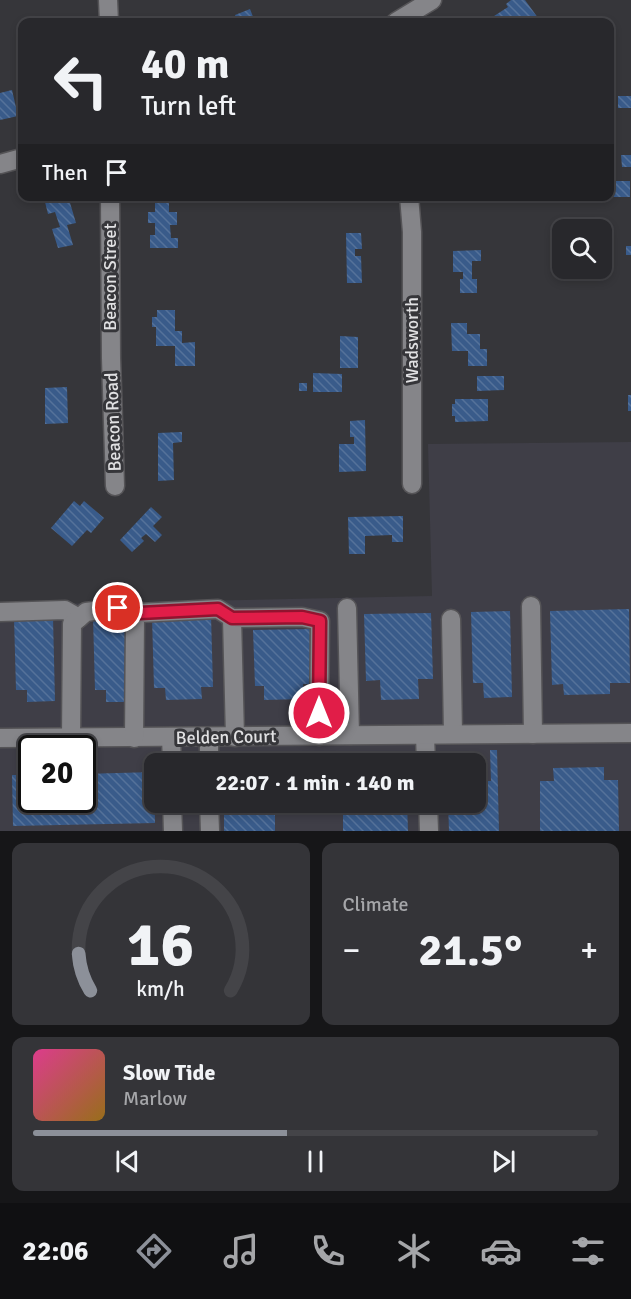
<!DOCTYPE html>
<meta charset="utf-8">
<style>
body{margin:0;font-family:Signika,sans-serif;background:#343438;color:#f1f3f6;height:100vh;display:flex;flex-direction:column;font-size:22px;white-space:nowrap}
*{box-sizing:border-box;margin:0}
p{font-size:20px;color:#a5a6a9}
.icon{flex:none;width:33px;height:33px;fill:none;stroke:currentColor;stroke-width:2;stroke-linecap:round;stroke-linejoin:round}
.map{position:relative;height:831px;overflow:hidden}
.sheet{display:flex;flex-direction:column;gap:12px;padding:12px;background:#161618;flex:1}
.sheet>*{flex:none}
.banner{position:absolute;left:18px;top:18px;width:596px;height:183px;border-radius:12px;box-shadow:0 3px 9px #0003,0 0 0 2px #444448;background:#28282c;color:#f1f3f6;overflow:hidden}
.buttons{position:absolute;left:552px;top:219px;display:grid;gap:12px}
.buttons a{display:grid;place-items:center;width:60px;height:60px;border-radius:12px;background:#28282c;box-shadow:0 3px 9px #0003,0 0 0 2px #444448;font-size:30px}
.speed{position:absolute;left:18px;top:735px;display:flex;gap:12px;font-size:30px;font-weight:700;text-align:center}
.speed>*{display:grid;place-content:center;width:78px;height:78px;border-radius:50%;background:#28282c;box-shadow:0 3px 9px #0003,0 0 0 2px #444448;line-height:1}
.speed .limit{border:3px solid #111;border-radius:9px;background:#fff;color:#111}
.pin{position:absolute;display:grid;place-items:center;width:51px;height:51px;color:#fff;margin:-26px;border:3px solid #fff;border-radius:50%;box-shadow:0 2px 6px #0007}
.me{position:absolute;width:66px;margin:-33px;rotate:0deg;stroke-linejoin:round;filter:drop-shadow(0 0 4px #0008)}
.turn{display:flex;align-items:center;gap:21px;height:126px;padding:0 24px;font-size:27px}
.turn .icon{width:78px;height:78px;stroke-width:2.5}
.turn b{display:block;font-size:42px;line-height:51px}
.then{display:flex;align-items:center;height:57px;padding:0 24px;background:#0003;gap:12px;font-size:22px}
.big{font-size:45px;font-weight:800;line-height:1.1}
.sheet .tile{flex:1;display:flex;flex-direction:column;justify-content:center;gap:9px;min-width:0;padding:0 21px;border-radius:12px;background:#343438}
.sheet .dial{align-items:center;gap:0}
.dial svg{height:156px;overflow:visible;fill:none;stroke:#444448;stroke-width:7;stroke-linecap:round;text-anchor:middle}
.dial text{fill:#f1f3f6;stroke:none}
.song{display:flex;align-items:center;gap:18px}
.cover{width:72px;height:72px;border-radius:9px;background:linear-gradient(135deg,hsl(330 70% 55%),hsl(40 70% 35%))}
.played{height:6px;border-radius:3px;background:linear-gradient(90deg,#8c9099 45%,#444448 45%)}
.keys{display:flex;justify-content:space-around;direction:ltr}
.heat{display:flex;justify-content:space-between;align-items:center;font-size:33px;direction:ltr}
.sheet .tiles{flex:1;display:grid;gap:12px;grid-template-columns:1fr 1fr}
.tile:last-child{grid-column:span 2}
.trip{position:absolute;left:144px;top:753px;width:342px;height:60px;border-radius:12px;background:#28282c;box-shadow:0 3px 9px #0003,0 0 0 2px #444448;font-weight:800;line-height:60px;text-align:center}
.dock{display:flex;height:96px;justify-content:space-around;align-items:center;background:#101012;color:#a5a6a9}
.dock .icon{width:42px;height:42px}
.dock .on{color:#8c9099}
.dock b{font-size:27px;color:#f1f3f6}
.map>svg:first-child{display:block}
.built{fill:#3f3e47;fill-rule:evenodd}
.building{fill:url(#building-back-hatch)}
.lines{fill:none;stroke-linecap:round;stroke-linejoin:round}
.minor-casing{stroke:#555457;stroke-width:21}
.minor{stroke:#858589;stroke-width:18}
.route-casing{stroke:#92132f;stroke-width:15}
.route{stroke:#e11d48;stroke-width:10}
.labels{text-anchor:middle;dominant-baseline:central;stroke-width:6;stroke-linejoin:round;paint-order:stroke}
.street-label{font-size:18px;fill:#e1e1e3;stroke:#36363a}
</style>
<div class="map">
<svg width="631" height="831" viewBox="0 0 631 831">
<defs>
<pattern id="building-back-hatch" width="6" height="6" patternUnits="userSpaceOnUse" patternTransform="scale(1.5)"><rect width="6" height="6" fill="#395b8a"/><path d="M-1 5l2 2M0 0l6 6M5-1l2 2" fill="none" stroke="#55729a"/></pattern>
</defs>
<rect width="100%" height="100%" fill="#36363a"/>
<path class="built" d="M631,442V831H0V605L432,596L428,444ZM32,748H82V800H32ZM154,764H476V802H154Z"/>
<g class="building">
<path d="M511,0H525L541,22H494L491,18L508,7L506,4Z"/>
<path d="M250,9L255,22H226L236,18L235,15Z"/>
<path d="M12,90L18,116L0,120V93Z"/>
<rect x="618" y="96" width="13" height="12"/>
<path d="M621,155H631V167H622Z"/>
<rect x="609" y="181" width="21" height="16"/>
<path d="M50,196H68L76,223L67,225L73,245L58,248L52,229L60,227L55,212L48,214L44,198Z"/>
<path d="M155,199H169V212H177V225H170L171,238H178V248H150V235H155V223H148V212H155Z"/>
<path d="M346,233H361L362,249H355V256H361L362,283H347Z"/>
<rect x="626" y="246" width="5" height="9"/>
<path d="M481,250V261H472V279H477V293H460V279H463V272H453V251Z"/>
<path d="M157,310H175V331H182V343L195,342V366H175V346H156V327H152V317H157Z"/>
<path d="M451,323H467V334H480V349H487V366H468V351H452Z"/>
<path d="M340,336L358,337V368H340Z"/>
<path d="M313,373L342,374V392H313Z"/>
<path d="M477,376H504V390L477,391Z"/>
<rect x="299" y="383" width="8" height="8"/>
<path d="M67,387L68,423L45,424V388Z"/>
<rect x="628" y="395" width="3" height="16"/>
<path d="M455,399H488V421L455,422V416H452V404H455Z"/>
<path d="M365,420L366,471L339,472V444H354V437H350V421Z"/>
<path d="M182,432V442L173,443L174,480L158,481V433Z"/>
<path d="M74,501L80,506L84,501L104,518L91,533L87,530L72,546L51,528Z"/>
<path d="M151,507L162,517L153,526L162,535L155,542L146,534L141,538L144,541L132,552L120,540Z"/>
<path d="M403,516V542H392V535L365,536V554H349L348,517Z"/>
<path d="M629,609L630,683H610V694L564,695L563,684L552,685L550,611Z"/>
<path d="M510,611L512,697L484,698L483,683H473L471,612Z"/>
<path d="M431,613L433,679H418L419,699L381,700L380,680L366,681L364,614Z"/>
<path d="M211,615L213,687H201L202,699L166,700L165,688H154L152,617Z"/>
<path d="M125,616L127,702H106V690H95L93,617Z"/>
<path d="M53,617L55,701L27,702V690H16L14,618Z"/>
<path d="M312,629L314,684H303L304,699L264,700V686H255L253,630Z"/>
<path d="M490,750H497L499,831H449L448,802H476V769H486V781H491Z"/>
<path d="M604,767V780H618L619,831H540V781H554L553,768Z"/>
<path d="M154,772L155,823L13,826L12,775H32V800H82V774Z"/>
<rect x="224" y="802" width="51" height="29"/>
<path d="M343,802H407L408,831H343Z"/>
</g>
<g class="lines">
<g class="minor-casing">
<g id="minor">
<path d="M108,0L109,22"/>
<path d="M396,22L432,0"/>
<path d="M0,164L22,158"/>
<path d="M110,196L111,358L115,486"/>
<path d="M409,196L412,232V484"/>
<path d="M531,606L533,734"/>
<path d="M347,608L350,735"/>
<path d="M0,612L65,610L79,618"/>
<path d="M451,619L453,734"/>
<path d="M425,735L426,764"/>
<path d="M171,737L172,764"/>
<path d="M209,737V764"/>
<path d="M235,737L232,618L302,617L320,621L319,736"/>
<path d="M0,738L631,733"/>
<path d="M71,738L72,624L86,612L118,608L139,613"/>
<path d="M134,738L135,618L139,613L218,609L232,618"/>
<path d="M172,802L173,831"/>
<path d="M209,802L210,831"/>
<path d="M428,802L429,831"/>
</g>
</g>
<use href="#minor" class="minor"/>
</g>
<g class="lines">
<g class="route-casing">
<path id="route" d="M118,608L140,613L218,609L232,618L302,617L320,621L319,713"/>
</g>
<use href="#route" class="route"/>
</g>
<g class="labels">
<g class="street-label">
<text transform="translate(110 277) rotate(-90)">Beacon Street</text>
<text transform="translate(412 340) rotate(-90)">Wadsworth</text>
<text transform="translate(113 422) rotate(-92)">Beacon Road</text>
<text transform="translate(226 737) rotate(-1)">Belden Court</text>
</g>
</g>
</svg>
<div class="buttons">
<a><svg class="icon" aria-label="search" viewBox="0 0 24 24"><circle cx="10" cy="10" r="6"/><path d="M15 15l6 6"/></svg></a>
</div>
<div class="speed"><div class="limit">20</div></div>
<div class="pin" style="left:118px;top:608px;background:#d93025"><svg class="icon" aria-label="arrive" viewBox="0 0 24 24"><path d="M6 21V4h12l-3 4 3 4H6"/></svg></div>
<svg class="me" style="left:319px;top:713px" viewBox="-20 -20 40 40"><circle r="17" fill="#e11d48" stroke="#fff" stroke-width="3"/><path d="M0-11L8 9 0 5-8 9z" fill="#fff"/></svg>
<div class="trip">22:07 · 1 min · 140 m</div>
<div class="banner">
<div class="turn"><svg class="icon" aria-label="left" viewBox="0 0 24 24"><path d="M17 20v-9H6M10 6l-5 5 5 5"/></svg><div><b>40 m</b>Turn left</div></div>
<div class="then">Then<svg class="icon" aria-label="arrive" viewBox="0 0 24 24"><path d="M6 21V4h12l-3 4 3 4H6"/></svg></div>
</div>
</div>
<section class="sheet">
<div class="tiles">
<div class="tile dial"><svg viewBox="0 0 100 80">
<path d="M14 69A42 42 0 1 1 86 69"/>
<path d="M14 69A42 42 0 0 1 8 50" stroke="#8c9099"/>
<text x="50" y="56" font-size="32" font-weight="700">16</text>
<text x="50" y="72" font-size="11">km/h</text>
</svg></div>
<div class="tile"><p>Climate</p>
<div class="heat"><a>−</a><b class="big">21.5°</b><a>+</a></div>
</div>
<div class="tile">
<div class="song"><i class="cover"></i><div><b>Slow Tide</b><p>Marlow</p></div></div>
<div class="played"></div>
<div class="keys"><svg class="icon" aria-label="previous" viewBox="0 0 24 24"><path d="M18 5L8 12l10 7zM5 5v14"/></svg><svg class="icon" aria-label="pause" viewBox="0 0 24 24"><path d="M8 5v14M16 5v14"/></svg><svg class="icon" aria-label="next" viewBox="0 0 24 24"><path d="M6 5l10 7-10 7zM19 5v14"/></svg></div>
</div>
</div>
</section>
<nav class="dock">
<b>22:06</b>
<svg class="icon on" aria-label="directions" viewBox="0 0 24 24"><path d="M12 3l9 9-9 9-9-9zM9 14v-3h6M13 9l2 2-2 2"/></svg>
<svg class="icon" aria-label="music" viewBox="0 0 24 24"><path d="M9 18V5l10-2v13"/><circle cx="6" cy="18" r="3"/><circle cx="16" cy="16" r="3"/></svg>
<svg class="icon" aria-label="phone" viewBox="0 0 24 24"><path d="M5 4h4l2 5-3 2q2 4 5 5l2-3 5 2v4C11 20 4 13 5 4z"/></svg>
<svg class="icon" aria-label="climate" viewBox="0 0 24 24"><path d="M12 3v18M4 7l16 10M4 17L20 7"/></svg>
<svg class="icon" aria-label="car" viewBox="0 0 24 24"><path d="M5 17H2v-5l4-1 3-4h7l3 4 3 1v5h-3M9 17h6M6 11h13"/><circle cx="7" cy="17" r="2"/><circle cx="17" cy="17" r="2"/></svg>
<svg class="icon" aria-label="filters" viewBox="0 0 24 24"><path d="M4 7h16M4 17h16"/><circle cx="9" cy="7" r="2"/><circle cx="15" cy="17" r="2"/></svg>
</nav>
